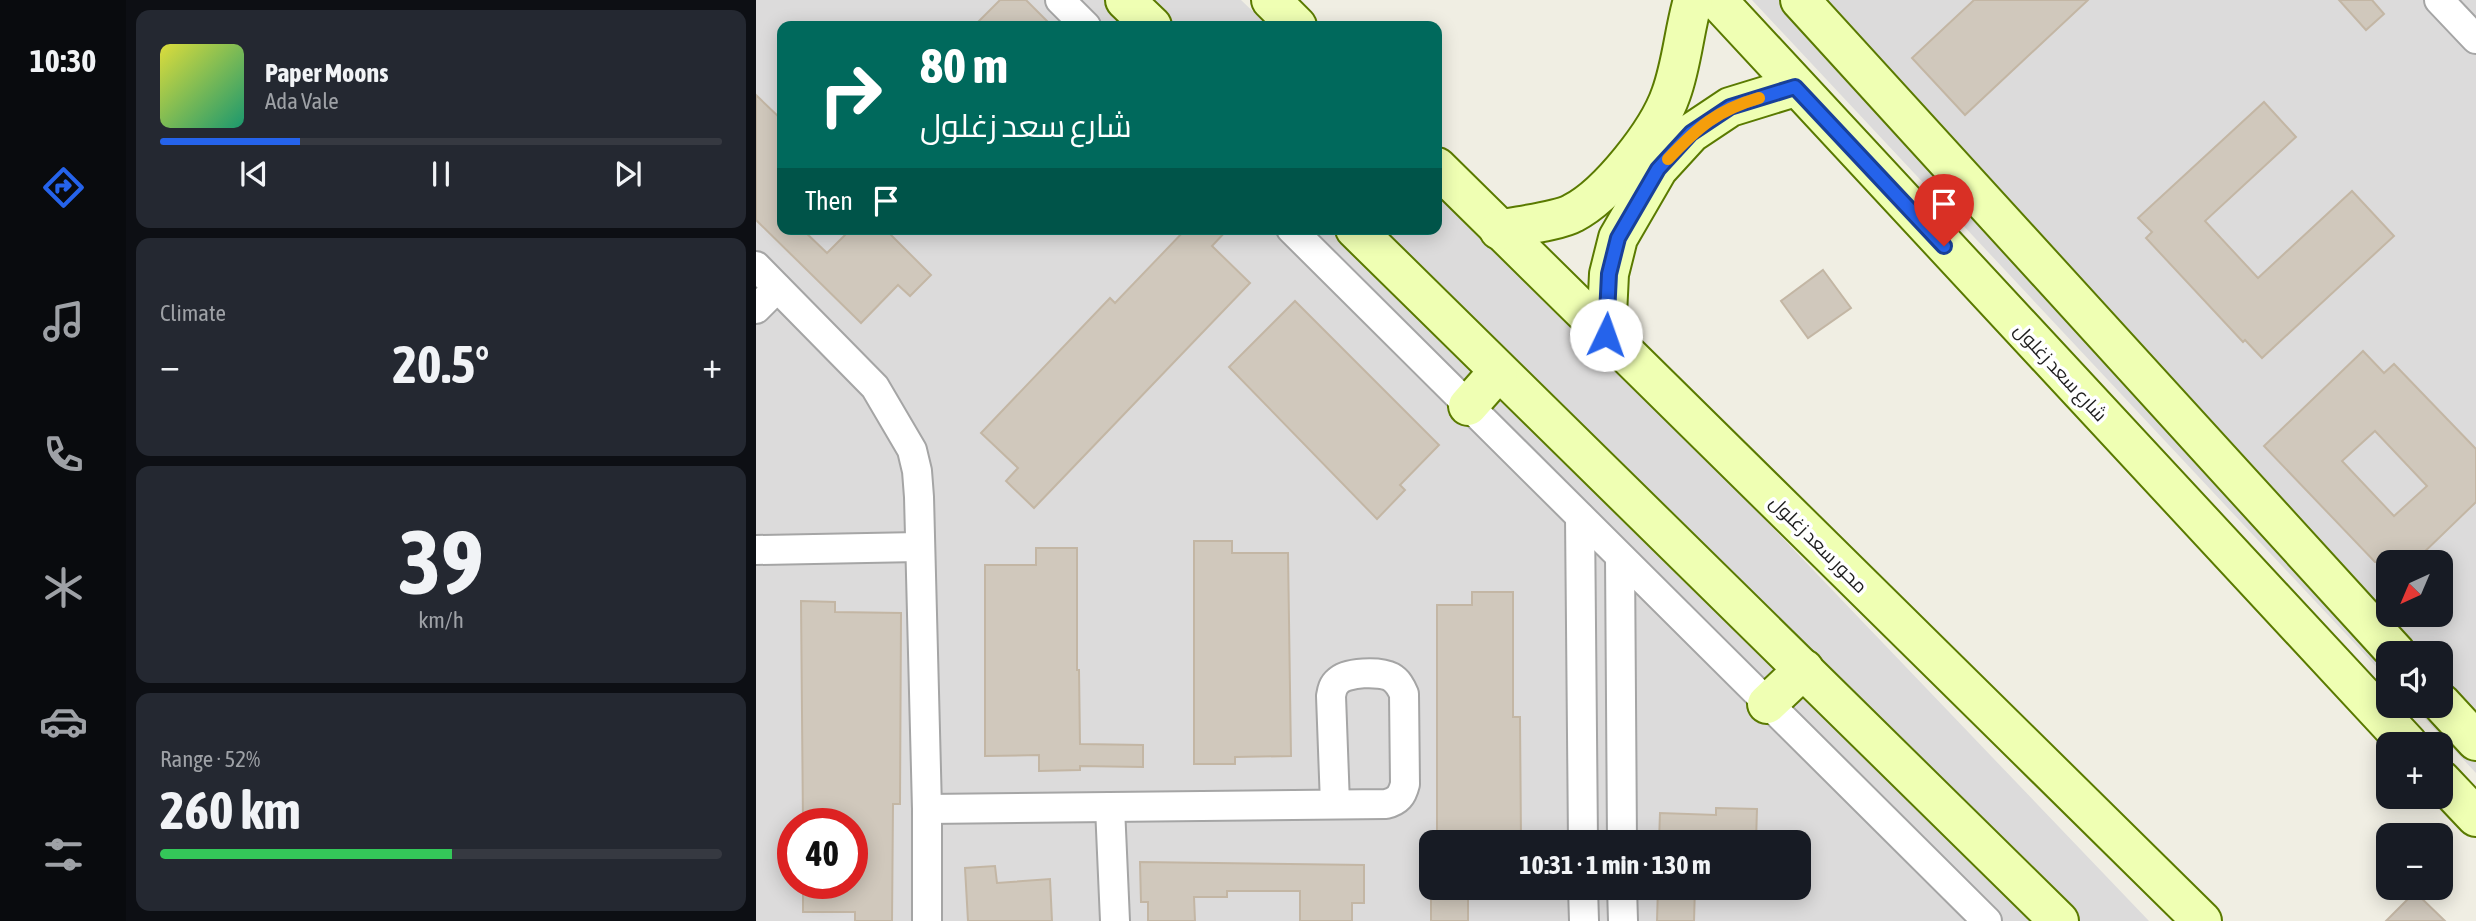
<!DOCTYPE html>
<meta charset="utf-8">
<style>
body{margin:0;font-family:"Asap Condensed",Cairo,sans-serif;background:#242831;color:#f1f3f6;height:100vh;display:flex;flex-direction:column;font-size:26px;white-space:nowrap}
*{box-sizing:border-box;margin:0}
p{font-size:23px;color:#9ea1a6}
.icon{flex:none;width:38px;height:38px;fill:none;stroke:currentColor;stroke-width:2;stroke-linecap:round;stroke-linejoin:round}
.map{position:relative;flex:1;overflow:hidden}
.sheet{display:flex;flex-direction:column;gap:10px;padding:10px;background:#0d0f14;width:630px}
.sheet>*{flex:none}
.hud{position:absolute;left:21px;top:21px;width:665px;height:214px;border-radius:14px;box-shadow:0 4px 18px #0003;background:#00695c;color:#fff;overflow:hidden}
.needle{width:46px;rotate:224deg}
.tools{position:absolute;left:1620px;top:550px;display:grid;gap:14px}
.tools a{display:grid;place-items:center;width:77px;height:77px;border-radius:14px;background:#171b24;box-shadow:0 4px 18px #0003;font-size:35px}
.speed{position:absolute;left:21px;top:808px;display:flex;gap:14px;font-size:35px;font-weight:700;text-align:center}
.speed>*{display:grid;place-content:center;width:91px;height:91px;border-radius:50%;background:#171b24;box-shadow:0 4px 18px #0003;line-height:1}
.speed .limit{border:10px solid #d22;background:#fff;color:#111}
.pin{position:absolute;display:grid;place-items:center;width:60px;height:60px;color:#fff;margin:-72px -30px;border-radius:50% 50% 50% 0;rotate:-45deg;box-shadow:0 0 7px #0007}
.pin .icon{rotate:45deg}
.me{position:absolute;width:77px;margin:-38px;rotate:3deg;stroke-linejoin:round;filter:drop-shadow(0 0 5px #0008)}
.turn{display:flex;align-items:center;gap:24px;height:147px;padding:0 28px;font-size:32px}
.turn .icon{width:91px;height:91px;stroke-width:2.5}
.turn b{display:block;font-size:49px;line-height:60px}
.then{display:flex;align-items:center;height:66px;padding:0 28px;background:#0003;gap:14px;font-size:26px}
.big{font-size:52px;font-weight:700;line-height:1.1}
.sheet .widget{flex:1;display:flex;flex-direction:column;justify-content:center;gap:10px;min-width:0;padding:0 24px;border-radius:14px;background:#242831}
.sheet .dial{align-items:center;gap:0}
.dial b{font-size:91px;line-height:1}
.song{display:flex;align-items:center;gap:21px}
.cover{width:84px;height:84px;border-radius:10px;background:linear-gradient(135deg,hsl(60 70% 55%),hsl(160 70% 35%))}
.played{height:7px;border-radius:4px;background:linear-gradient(90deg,#2563eb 25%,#363941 25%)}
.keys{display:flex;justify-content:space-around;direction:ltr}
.heat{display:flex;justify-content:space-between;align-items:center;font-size:38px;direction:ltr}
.charge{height:10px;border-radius:5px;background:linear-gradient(90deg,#34c759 52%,#363941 0)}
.trip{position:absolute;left:663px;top:830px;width:392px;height:70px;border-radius:14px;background:#171b24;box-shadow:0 4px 18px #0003;font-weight:700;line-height:70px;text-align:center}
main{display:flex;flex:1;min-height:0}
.dock{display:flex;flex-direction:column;width:126px;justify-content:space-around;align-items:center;background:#090b0e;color:#9ea1a6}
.dock .icon{width:49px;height:49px}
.dock .selected{color:#2563eb}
.dock b{font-size:32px;color:#f1f3f6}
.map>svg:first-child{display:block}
.residential{fill:#dcdbdb;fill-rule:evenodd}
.building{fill:#d0c8bc;stroke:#c3b6a4;stroke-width:2;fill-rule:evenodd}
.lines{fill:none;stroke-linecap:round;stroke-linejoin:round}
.street-casing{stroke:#a5a5a5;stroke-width:32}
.secondary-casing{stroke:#5a7a00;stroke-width:42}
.street{stroke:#fff;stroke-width:28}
.secondary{stroke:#efffb3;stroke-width:38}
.route-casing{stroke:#184099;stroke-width:18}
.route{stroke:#2563eb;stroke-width:12}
.slow{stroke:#f59e0b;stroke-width:12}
.labels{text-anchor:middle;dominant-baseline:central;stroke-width:7;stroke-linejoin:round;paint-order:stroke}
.street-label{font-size:19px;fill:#1e1e1e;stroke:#fff}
</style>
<main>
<nav class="dock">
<b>10:30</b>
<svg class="icon selected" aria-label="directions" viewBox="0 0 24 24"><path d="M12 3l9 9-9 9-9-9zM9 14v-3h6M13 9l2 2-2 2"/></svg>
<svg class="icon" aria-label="music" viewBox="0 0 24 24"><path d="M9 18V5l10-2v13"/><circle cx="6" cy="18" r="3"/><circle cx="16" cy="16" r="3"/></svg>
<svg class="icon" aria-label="phone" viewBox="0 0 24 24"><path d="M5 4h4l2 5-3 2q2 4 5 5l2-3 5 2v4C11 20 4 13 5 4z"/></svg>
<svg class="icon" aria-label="climate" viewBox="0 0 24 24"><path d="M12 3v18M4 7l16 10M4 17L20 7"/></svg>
<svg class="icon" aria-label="car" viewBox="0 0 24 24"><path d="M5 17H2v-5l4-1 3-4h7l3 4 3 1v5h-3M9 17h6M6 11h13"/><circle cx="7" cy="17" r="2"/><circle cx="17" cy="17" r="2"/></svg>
<svg class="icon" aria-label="filters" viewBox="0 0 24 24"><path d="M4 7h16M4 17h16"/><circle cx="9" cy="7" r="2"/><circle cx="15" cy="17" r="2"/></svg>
</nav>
<section class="sheet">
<div class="widget">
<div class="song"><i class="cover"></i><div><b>Paper Moons</b><p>Ada Vale</p></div></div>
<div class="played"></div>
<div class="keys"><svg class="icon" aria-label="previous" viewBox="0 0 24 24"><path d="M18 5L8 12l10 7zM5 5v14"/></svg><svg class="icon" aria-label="pause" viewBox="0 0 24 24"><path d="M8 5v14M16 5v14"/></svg><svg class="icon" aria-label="next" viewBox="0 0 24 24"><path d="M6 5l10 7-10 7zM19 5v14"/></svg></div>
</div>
<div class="widget"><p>Climate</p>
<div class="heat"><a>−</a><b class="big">20.5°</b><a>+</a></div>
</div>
<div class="widget dial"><b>39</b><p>km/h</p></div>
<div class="widget"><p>Range · 52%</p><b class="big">260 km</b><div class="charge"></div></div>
</section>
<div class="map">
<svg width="1720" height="921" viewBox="0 0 1720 921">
<rect width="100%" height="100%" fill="#f0eee3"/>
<g class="residential">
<path d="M0,0H485L512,26H26V229H681V193L926,433L1393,921H0ZM37,824H96V884H37ZM676,842H1043V887H676Z"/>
<path d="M996,0H1720V773L1656,705H1685V653H1633V680ZM1633,562H1685V614H1633Z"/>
</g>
<g class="building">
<path d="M244,0H270L296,26H218Z"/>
<path d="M1218,0H1332L1209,115L1156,58Z"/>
<path d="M1583,0H1616L1628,14L1610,30Z"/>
<path d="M0,95L26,120V229H46L71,253L95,229H129L175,275L154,296L142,285L105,323L0,220Z"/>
<path d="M1508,102L1540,137L1449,221L1502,278L1596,191L1638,236L1506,358L1489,340L1487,342L1390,238L1396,232L1382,218Z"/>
<path d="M430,229H472L456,246L494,283L278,508L250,481L262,468L225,433L354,298L359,303Z"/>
<path d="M1067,270L1095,308L1052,338L1025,301Z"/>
<path d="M539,301L683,445L644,485L649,490L621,519L473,367Z"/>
<path d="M1607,351L1628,373L1638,364L1720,449V502L1658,562H1619L1508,446ZM1619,431L1671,486L1638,516L1586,461Z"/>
<path d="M438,541H476V553H532L535,756L479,757V764H438Z"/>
<path d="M280,548H321V670H323L324,744L387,745V767L324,766V770L283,771V755L229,756V565H280Z"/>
<path d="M716,592H757V717H764L765,842H681V605H716Z"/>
<path d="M45,601L79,602V612L145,613L144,804H137L136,921H99V912H47V884H96V824H47Z"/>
<path d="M960,808L1001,809L1000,842H903L904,813L960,815Z"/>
<path d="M384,862L608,865V903H596V921H544V891H471V897H438L439,921H392V902H385Z"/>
<path d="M239,866L241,883L294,879L296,921H212L209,868Z"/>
<rect x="675" y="887" width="37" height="34"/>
<path d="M902,887H939L938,921H901Z"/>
<path d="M1659,892L1689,921H1630Z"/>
</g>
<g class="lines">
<g class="street-casing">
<g id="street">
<path d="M304,0L330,26"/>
<path d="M1683,0L1720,39"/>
<path d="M535,229L1231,921"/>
<path d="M0,266L119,387L156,450L161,471L163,497L171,809V921"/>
<path d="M0,309L21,288"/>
<path d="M824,517L827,842"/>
<path d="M0,550L163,547"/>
<path d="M864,557L866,842"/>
<path d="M354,807L359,921"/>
<path d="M171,809L630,804C642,801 646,796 649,784L648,694C645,687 642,681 635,677C624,671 590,672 582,681C577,685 576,690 575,696L579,804"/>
<path d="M827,887L828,921"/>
<path d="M866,887L867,921"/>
</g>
</g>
<g class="secondary-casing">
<g id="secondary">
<path d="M369,0L396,26"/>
<path d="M515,0L541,26"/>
<path d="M961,0L1652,744"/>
<path d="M1044,0L1640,653"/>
<path d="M681,167L1446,921"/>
<path d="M599,229L1303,921"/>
<path d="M743,230C761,226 803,221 817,213C852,195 902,132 915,94C926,64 928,31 937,0"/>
<path d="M850,335L853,274L862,238L902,169L935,133L974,107L1039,87"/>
<path d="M712,406L742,372"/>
<path d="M1685,703L1720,741"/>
<path d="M1011,704L1048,669"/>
<path d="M1685,780L1720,817"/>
</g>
</g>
<use href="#street" class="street"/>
<use href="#secondary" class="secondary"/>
</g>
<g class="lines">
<g class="route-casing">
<path id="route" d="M850,335L853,274L862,238L902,169L935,133L974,107L1039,87L1188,246"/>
</g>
<use href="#route" class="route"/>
<path class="slow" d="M912,159C941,128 961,110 1003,98"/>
</g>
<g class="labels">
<g class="street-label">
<text transform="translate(1305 372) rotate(47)">شارع سعد زغلول</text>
<text transform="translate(1063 544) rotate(45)">محور سعد زغلول</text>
</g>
</g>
</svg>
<div class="tools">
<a><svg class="needle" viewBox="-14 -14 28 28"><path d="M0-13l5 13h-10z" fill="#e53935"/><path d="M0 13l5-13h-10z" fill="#9ea1a6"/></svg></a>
<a><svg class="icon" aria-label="sound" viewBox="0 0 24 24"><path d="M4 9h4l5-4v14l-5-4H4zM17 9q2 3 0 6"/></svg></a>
<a>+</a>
<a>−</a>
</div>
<div class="speed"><div class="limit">40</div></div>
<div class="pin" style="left:1188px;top:246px;background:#d93025"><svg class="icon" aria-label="arrive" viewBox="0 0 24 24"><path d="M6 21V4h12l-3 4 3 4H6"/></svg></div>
<svg class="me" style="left:850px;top:335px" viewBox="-20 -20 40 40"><circle r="19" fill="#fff"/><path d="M0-13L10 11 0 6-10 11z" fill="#2563eb"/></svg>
<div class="trip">10:31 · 1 min · 130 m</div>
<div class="hud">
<div class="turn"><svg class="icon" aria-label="right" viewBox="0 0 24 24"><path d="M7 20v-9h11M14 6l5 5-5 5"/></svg><div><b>80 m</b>شارع سعد زغلول</div></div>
<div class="then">Then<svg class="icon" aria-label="arrive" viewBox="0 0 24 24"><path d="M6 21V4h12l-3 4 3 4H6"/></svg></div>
</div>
</div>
</main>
